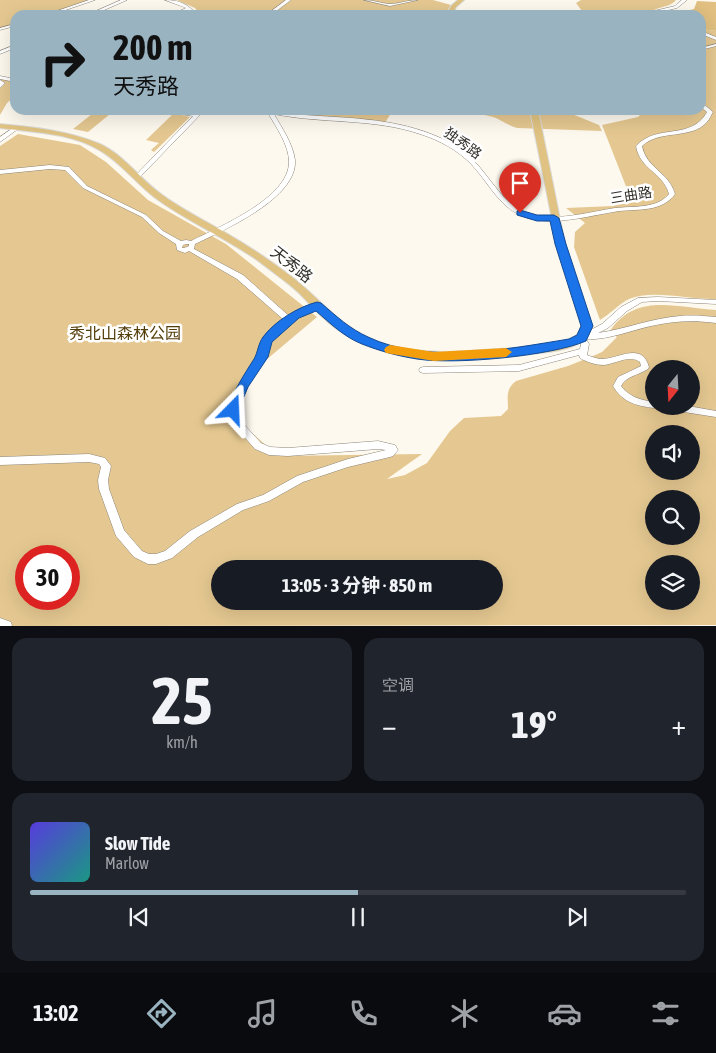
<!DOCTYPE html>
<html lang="zh">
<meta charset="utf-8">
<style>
body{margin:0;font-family:"Asap Condensed","Noto Sans SC",sans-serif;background:#20242c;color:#f1f3f6;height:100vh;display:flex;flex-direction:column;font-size:19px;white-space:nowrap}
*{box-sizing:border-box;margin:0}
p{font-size:16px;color:#9ea1a6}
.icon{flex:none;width:28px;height:28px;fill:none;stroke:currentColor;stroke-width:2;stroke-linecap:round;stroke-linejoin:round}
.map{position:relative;height:626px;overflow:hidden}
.details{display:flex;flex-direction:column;gap:12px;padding:12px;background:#0d0f14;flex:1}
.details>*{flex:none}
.guide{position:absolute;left:10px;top:10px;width:696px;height:105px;border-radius:15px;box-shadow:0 5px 20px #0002;background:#99b3c0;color:#111;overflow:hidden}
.needle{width:32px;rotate:198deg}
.fabs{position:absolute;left:645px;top:360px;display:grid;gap:10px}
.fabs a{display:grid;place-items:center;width:55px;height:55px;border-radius:50%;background:#171b24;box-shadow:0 5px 20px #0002;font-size:25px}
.speed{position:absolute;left:15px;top:545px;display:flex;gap:10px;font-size:25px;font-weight:700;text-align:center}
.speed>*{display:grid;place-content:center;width:65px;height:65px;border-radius:50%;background:#171b24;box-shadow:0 5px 20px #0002;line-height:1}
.speed .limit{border:8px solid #d22;background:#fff;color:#111}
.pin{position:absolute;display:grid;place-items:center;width:42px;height:42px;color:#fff;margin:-51px -21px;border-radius:50% 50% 50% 0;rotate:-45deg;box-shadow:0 0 5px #0007}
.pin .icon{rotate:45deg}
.me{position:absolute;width:55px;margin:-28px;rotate:21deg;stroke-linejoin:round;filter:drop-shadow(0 0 4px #0008)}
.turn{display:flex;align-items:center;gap:18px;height:105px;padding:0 20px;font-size:22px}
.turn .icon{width:65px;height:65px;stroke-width:2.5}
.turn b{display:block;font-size:35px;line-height:42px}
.big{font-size:38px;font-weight:700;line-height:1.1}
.details .tile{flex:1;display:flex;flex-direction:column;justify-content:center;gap:8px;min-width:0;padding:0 18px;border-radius:15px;background:#20242c}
.details .dial{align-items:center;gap:0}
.dial b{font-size:65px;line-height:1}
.song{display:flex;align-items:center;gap:15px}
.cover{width:60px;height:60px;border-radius:8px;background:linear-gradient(135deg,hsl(250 70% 55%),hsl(170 70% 35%))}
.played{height:5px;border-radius:2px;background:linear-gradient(90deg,#99b3c0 50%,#363941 50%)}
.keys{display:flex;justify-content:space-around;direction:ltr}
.heat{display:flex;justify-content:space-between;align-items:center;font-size:28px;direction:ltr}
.details .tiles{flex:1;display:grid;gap:12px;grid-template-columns:1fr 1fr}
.tile:last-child{grid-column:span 2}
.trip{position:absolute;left:211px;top:560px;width:292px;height:50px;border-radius:25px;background:#171b24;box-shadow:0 5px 20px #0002;font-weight:700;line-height:50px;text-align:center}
.tabs{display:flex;height:80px;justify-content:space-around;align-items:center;background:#090b0e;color:#9ea1a6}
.tabs .icon{width:35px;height:35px}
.tabs .on{color:#99b3c0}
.tabs b{font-size:22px;color:#f1f3f6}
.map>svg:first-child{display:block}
.green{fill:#e5c891;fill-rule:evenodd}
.forest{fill:#e1c081}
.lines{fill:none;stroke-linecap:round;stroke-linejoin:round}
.minor-casing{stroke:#8c8579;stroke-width:1}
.major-casing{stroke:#dadad8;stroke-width:2}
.minor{fill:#fff;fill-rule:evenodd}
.major{fill:#e0c382;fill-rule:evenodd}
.route{fill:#1a73e8;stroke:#114b97}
.slow{fill:#f59e0b}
.labels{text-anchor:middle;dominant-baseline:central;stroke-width:5;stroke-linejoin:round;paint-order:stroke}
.far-street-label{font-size:14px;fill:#312f29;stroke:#fff}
.street-label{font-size:16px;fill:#312f29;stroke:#fff}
.park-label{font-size:16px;fill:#533d09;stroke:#fff}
</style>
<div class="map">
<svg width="716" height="626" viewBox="0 0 716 626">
<rect width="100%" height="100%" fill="#fef9ee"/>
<g class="green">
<path d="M0,0H90L44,15H15V25L0,29Z"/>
<path d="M177,0H433L451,5L445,15H200L195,8Z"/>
<path d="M581,0H676C669,9 655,5 649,15H585L576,3Z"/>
<path d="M701,29L716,31V299C690,300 653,289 629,299C619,304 610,314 600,320L574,247L575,232L585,223L566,208L613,206L631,199L602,125L638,117L640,115L639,110H701Z"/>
<path d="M0,77L15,81V96L7,103L0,115Z"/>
<path d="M97,110H115L88,132L73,129Z"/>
<path d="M261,110H579L572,114L599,125L602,131L518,128C508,126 502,120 493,117C471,110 412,110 390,115L384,124L298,118Z"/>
<path d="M174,113L190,117L154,152L151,150L159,143L146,140Z"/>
<path d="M18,134L80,145L106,162L148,200L226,244L317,317L266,360L225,409L278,456L422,454L387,479L405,475L427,463L450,431L464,418L501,416L508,409C508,397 505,390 516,381L568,366L593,356L602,352L617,337L610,331C636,292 677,308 716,310V625L0,626V146ZM654,369H691V406H654ZM654,434H691V471H654ZM654,499H691V536H654ZM26,556H69V599H26ZM654,564H691V601H654ZM220,569H495V601H220Z"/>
</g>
<path class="forest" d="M697,1L716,2V31L701,29V15H670L694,9Z"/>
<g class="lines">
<g class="minor-casing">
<g id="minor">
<path d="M89,0H95L51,15H45Z"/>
<path d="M121,0H127L93,15H87Z"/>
<path d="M165,0C180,0 188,4 197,15H193L188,10L177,15H171L186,8Z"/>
<path d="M286,0H291L271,15H266Z"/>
<path d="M364,0C373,0 380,3 389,4C398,4 408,0 418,0L390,6Z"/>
<path d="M682,0H687L677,8L656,13L654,15H650L654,11L675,6Z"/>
<path d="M15,24V26L0,30V28Z"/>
<path d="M701,31L716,37V40L701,34Z"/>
<path d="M716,44V46L701,50V48Z"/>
<path d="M15,45V48L0,54V51Z"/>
<path d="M0,76L15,79V82L0,79Z"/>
<path d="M0,80L5,83L0,88Z"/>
<path d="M701,102L713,112C711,115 709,120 707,122C691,140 660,129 642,146C646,168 669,172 675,194C662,212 639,209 619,211C593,215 563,224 536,220C502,214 493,188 472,165C458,150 439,140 420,134C373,118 323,124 274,114C282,128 293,144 295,160C298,198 224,230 195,244L194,249L243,275L289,316L292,313L314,304L317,303L321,306L320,308L298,317L270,342L266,357L246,387L238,404L237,415L239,419L261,443L270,447L288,448L378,441L395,445L398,450L393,456L390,457L348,467L303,482L269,501L243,510L198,537L172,558L156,564H148L134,557L116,536L99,489L98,480L101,467L99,464L89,462L0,465V457L89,454L105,458L111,466L108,480L109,489L124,530L142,551L149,554H156L165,551L190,531L237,504L263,495L297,476L348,459L386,450L378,449L288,456L269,455L255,449L232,423L229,415L230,404L238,386L258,356L263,339L284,320L237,279L189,251L185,253L177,250L176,244L159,233L142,217L83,188L65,170L50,169L0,174V170L50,165L69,167L87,186L146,215L163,231L181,241L186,240L191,241C219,227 289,198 289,162C289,145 276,127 268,113L258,110C274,110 288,114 304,115C346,118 390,118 431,134C447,140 463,149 475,162C494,182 507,211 536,216C562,220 590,212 615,208C633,206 657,209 669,194C663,172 640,170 636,146C657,123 691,141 707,112L701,107ZM186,244H189V246L184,248H182L183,245Z"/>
<path d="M164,110H177L197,113L200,115L138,179H134V177L193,116L167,112Z"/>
<path d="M16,126L18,127V129L0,142V137Z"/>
<path d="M658,297L716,300V304L658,301L642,302L627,311L608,328L598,333C626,329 652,318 680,316C692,315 704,316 716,317V323C693,320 673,321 651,326C633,330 604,341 586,339L589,344L587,355C592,357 597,359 603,359C620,358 642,342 649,367L648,369C639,375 626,376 621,386C629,397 641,400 654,402V406H658L654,408C637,406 622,402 613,386L618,377L641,366L640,362C630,354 615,364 604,365C595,365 587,362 580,358L579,355L519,371L423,373L420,372L419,370L420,368L423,367L519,365L580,349L581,344L578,338L579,336L602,324L621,307L638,298Z"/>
<path d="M661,406H688L716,411V417L665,409L662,408Z"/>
<path d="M0,618L11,622L12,626H0Z"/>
</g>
</g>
<g class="major-casing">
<g id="major">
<path d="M458,0H464L456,7L452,15H446L452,5Z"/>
<path d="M530,110H538L565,244L592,326C585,351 553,351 531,354C471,362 392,368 340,331C324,321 312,306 299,293C286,281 271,271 257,260C224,237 186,221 154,197C135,182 120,162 99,150C71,133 32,132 0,128V124C33,127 69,131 100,144C124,155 140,179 161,194C181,209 204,220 226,233C249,246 271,261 292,277C323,301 341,329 379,342C417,356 460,352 499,349C522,348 558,347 577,335L582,326L557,244Z"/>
</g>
</g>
<use href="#minor" class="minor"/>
<use href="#major" class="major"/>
</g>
<path class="route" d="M520,210L537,215H554L559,218L566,244L593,326L586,341C551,356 455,365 417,359C398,356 380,351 362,344C344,337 330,323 316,311L299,318L272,342L268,357L248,387L237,413H228L226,410C234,391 243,376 254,359C258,352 258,344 263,337C275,321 298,307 317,302L321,303C336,316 350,329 368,337C426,365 508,349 569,339L577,335L581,326L555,244L550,221H537L517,215V211Z"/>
<path class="slow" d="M390,345L434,352L506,348L512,352L506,357L434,361L386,353L384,350L386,347Z"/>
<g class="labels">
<g class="far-street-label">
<text transform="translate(463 143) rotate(36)">独秀路</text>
<text transform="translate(631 195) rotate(-9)">三曲路</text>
</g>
<g class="street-label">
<text transform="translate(292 264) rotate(38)">天秀路</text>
</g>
<g class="park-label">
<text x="125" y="333">秀北山森林公园</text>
</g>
</g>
</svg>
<div class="fabs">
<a><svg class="needle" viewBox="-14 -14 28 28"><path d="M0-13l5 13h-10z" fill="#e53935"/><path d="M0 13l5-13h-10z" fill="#9ea1a6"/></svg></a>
<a><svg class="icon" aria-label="sound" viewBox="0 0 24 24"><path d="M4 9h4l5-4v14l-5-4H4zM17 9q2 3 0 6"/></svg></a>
<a><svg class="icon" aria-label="search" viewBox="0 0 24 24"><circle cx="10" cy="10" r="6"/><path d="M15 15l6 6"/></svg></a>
<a><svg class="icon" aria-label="layers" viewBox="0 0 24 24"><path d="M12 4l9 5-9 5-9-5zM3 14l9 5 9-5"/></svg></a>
</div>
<div class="speed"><div class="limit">30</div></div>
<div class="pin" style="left:520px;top:213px;background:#d93025"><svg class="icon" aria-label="arrive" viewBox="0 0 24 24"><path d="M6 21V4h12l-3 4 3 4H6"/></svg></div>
<svg class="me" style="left:233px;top:410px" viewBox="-20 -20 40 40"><path d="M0-17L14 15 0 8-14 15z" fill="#1a73e8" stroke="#fff" stroke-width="4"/></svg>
<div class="trip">13:05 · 3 分钟 · 850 m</div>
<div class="guide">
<div class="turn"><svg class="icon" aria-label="right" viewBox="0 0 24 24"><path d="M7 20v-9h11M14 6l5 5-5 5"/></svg><div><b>200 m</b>天秀路</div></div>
</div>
</div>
<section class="details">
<div class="tiles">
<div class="tile dial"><b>25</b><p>km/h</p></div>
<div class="tile"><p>空调</p>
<div class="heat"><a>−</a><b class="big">19°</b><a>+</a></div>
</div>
<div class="tile">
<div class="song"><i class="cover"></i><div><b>Slow Tide</b><p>Marlow</p></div></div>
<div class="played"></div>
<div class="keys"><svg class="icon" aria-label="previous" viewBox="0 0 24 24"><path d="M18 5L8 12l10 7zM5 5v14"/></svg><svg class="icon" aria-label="pause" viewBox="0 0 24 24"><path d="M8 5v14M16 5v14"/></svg><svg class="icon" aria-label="next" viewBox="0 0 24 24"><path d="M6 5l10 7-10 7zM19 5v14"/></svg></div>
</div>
</div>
</section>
<nav class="tabs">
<b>13:02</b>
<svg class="icon on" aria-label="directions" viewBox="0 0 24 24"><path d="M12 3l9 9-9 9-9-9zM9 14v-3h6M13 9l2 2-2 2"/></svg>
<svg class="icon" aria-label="music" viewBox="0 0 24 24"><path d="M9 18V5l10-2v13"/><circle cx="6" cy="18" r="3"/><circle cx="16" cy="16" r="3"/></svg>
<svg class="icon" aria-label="phone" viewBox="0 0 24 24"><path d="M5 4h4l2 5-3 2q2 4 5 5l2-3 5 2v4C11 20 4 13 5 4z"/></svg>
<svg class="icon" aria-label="climate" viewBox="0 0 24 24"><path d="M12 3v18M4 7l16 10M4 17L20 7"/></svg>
<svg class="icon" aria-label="car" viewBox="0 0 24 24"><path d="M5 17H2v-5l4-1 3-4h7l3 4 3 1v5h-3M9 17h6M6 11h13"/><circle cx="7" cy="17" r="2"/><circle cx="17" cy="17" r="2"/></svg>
<svg class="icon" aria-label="filters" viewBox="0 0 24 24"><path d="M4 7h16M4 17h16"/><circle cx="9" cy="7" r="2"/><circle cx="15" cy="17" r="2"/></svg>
</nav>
